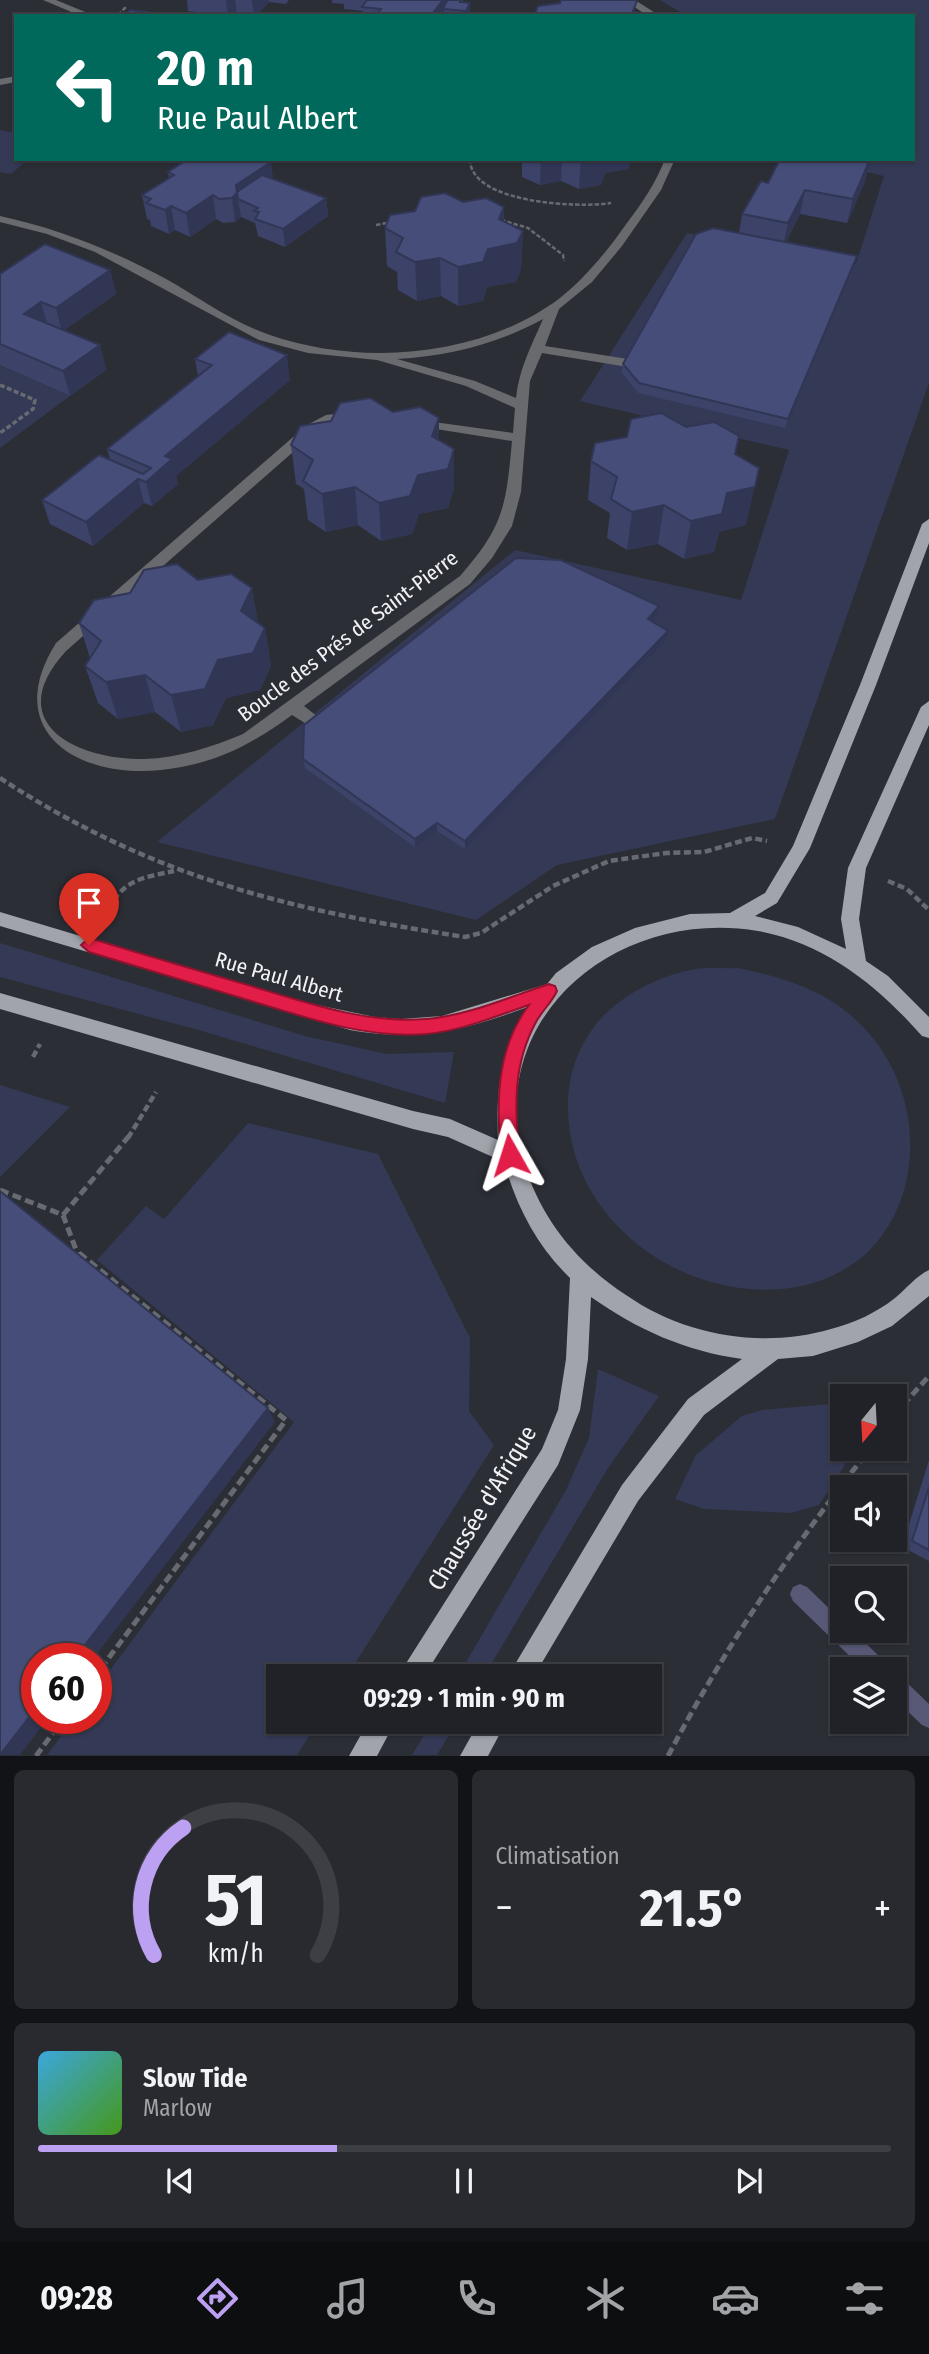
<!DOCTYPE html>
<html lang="fr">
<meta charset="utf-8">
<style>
body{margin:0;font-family:"Fira Sans Condensed",sans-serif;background:#292a30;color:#f1f3f6;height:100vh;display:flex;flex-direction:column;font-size:26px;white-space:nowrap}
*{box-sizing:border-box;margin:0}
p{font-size:23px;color:#a2a4a8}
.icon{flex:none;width:38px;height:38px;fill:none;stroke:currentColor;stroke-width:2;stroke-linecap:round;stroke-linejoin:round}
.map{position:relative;height:1756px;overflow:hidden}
.sheet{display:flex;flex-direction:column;gap:14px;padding:14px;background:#121316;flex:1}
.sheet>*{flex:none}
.banner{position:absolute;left:14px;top:14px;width:901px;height:147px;border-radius:0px;box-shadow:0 2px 5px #0004,0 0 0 2px #3e3f45;background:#00695c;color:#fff;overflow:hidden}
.needle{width:46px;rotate:198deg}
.buttons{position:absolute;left:830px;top:1384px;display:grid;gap:14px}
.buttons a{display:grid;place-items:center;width:77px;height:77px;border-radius:0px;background:#212228;box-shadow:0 2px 5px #0004,0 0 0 2px #3e3f45;font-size:35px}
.speed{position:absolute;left:21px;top:1643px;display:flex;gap:14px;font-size:35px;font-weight:700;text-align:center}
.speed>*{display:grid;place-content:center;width:91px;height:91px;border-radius:50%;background:#212228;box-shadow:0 2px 5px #0004,0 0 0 2px #3e3f45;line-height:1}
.speed .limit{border:10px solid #d22;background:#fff;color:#111}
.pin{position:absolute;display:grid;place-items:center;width:60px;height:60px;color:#fff;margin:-72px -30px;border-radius:50% 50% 50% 0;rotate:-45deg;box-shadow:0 0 7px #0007}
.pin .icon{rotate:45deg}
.me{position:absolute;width:77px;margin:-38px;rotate:354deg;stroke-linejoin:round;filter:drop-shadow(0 0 5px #0008)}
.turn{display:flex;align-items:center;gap:24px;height:147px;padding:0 28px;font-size:32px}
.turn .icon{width:91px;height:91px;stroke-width:2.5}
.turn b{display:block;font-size:49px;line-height:60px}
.big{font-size:52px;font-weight:700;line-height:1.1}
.sheet .tile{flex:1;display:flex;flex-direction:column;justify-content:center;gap:10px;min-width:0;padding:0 24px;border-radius:10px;background:#292a30}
.sheet .dial{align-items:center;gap:0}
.dial svg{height:182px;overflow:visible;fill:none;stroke:#3e3f45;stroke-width:7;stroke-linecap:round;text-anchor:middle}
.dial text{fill:#f1f3f6;stroke:none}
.song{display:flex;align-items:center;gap:21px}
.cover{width:84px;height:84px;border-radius:10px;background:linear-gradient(135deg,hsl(200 70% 55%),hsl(100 70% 35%))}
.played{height:7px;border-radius:4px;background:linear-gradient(90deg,#bca0f2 35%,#3e3f45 35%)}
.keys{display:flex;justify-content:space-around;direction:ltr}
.heat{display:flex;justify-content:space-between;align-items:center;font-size:38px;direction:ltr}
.sheet .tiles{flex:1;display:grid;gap:14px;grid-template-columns:1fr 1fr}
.tile:last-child{grid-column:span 2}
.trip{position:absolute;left:266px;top:1664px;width:396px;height:70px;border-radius:0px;background:#212228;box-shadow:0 2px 5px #0004,0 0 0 2px #3e3f45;font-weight:700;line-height:70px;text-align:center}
.menu{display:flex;height:112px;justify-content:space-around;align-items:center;background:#0d0e10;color:#a2a4a8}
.menu .icon{width:49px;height:49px}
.menu .active{color:#bca0f2}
.menu b{font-size:32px;color:#f1f3f6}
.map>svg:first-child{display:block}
.green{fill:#343955}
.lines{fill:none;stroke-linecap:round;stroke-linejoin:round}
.stream{fill:#575976;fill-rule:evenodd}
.path-far3{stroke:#686a71;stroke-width:2.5;stroke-dasharray:4.5 2;stroke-linecap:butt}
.path-far2{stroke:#686a71;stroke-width:3.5;stroke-dasharray:5 2.5;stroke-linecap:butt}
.path-far1{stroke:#686a71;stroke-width:4.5;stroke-dasharray:7 3.5;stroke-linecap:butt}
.path{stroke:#686a71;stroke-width:5;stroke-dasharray:9 4.5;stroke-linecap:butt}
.minor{fill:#696a6e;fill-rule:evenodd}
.major{fill:#a2a4ac;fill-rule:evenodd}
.wall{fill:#3c4268}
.shaded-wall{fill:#313655}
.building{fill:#464d79;stroke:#313655;stroke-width:2}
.route{fill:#e11d48;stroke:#92132f;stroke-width:2}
.labels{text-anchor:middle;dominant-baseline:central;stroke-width:6;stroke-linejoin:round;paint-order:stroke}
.street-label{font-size:21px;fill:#f2f3f8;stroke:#2c2e36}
.near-street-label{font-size:24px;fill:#f2f3f8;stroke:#2c2e36}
</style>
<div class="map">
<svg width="929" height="1756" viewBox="0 0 929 1756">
<rect width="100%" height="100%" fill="#2c2e36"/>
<g class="green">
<path d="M660,0H929V383L775,819L557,865L476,920L157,842L515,550L741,600L789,450L580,401L687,233L856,264L884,176L810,159H914V16H687Z"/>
<path d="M0,130L16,133V159H28L11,174L0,172Z"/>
<path d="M0,365L70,396L0,448Z"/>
<path d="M0,943L305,1036L387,1054L454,1052L445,1103L195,1029L0,977Z"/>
<path d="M738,968C781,977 824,989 857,1021C926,1085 929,1201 860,1259C841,1273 820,1283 797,1287C688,1306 569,1223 568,1108C567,1073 581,1038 606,1013C631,990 662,975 695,969C709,967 724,969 738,968Z"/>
<path d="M0,1085L70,1107L0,1177Z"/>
<path d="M248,1123L378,1154L470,1338L469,1411L494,1445L347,1676H278V1722H318L297,1755H47L74,1719L96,1718V1689L294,1422L97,1260L146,1206L164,1219Z"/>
<path d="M598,1369L659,1396L608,1468L484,1676H458L566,1490L589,1438Z"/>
<path d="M842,1403V1449H855L819,1505L791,1513L704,1509L675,1499L696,1455L742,1416L762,1410Z"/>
<path d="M432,1722H457L437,1755H412Z"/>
</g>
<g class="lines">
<g class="stream">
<path d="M800,1584L807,1587L842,1621V1631H853L886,1663L889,1670H864L793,1601L790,1594L793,1587Z"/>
<path d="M894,1674L901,1677L929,1704V1728L922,1725L894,1698Z"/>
</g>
<g class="path-far3">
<path d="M118,15L126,7"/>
<path d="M470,159C470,204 580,208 611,203"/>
<path d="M501,220L528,228L563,255L564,261"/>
<path d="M376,225L392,222"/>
</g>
<path class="path-far2" d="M0,385L35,400L33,409L0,433"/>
<g class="path-far1">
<path d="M0,778C151,877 289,910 465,937L481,933L553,886L609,861L666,853L704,852L752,838L767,841"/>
<path d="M888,881L907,889L929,910"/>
<path d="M103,918C122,881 135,879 174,871"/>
<path d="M33,1057L40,1044"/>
<path d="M128,1138L156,1092"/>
</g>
<g class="path">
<path d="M0,1190L63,1215L78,1255"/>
<path d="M63,1215L129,1136"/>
<path d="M79,1253L286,1420L96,1675"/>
<path d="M894,1415L929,1376"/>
<path d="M36,1756L64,1718"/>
<path d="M668,1756C726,1646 792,1547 870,1449"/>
</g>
<g class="minor">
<path d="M43,0H56L95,16H81Z"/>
<path d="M624,0H635L660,16H648Z"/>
<path d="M16,76V82L0,85V79Z"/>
<path d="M665,159H675L661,190L622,246L592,282L559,309L545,346L628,359L634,363L628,367L542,353L530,381L521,492L512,526L492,558L470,584L304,706L327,724L325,728H313L292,715C249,746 215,764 161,770C79,779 0,732 56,643L307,425L326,415L359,411V417L335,421L317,431L66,651C1,722 75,760 144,759C179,758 212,747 243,734L460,576C504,526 506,506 512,441L417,426L410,422L412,419L513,433L515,408L466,386L377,360L308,353L259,340L95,252L47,234L0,222V216C60,229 114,251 168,280C201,299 234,323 270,335C362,367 482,357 560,298C586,277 608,250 627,223C642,203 656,183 665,159ZM543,319C532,345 519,368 516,398L475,381L397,359C448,356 498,344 543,319Z"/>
</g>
<g class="major">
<path d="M929,519V543L876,685L810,848L777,903L755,916L798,927L846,949L841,919L848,868L921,707L929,701V725L866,868L859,919L866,961L888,976L929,1017V1038L922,1036C878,986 825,943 758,931C619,907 482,1016 524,1163C541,1219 577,1263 626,1295C685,1336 762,1349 831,1329C854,1323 876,1313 895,1298C906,1289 916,1276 929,1270V1296L892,1326L858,1342L813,1356L778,1359L704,1415L638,1501L534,1676H508L622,1485L688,1399L742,1359C685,1351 638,1330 591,1297L588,1359L580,1410L558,1465L424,1676H398L542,1449L558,1410L566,1359L570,1278C537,1246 516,1206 504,1162L448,1137L413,1129L0,1009V993L413,1111L450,1119L498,1140C496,1080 501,1060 528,1007C461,1031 421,1042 350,1030L0,926V912L298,1001L375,1017L401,1019L442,1016L547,984L556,973L592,947L635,928L690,914L730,913L765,893L793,846L860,685L922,524Z"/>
<path d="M368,1722H395L377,1756H349Z"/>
<path d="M479,1722H506L488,1756H460Z"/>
</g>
</g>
<g class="wall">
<path d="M187,0H289L286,4L269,2L256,16H197V12L188,11Z"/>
<path d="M332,0H463V2L470,11L468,16H363V11L344,9V4L332,3Z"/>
<path d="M514,159H632L628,169L605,173L601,185L579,189L561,181L540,185L522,177V163Z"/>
<path d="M168,172L273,179L326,198L328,216L285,247L258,236L255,223L241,217L235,222L223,223L216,219L190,237L175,230L169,234L151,226L150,220L147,219L142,195L169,178Z"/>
<path d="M866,179L847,223L800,214L786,242L857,256L854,265L785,428L638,393L622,373L623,364L739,233L742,214L768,183Z"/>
<path d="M463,202L504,207V221L523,231L521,269L516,282L487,287L483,301L458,306L441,296L417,301L398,290L397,272L387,266L385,228L415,211Z"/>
<path d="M110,270L116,294L64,330L100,345L106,370L70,396L0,365V274Z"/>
<path d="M195,359L290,380L176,476L178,484L152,506L144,503L93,546L50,524L42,500L110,459L107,449L198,376Z"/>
<path d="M393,412L439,418V440L454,449V488L448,508L419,514L412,534L381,541L358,525L326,532L308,520L304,489L296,484L291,445Z"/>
<path d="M735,454L746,525L719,532L714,552L684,559L658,544L627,550L607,538L610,513L588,500L591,461Z"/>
<path d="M198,580L265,628L271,666L260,690L226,698L213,725L181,732L155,712L118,719L98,703L85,666L90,658L79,623Z"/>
<path d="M659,606L657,615L652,622L666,640L465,849L437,831L415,847L305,768L303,759Z"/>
<path d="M929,1460V1561L902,1547Z"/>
</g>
<g class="shaded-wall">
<path d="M226,0H235L237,16H228Z"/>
<path d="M252,0H268L269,2L256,16H254Z"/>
<path d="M438,0H450L444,9V16H432Z"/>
<path d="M470,3V11L468,16H466V11Z"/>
<path d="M541,159H562L561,181L540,185Z"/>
<path d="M581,159H632L628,169L605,173L601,185L579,189Z"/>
<path d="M870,159L866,179L847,223L853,199Z"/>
<path d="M271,162L274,186L238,199L241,217L235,222L232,198L236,185Z"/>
<path d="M805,190L800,214L783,247L788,223Z"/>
<path d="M213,195L216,219L190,237L186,213Z"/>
<path d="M326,198L328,216L285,247L283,229Z"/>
<path d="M171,206L175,230L169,234L165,210Z"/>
<path d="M504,207L503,246L523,231L521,269L516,282L487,287L483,301L458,306V267L499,219Z"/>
<path d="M857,256L854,265L785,428L788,419Z"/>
<path d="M440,258L441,296L417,301L415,262Z"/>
<path d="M110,270L116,294L62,332L56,308Z"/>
<path d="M41,302L48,326L24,314Z"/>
<path d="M100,345L106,370L70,396L63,371Z"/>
<path d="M287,355L290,380L176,476L178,484L152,506L146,482L165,456Z"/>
<path d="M439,418V457L454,449V488L448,508L419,514L412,534L381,541L379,503L432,436Z"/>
<path d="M759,468L746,525L719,532L714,552L684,559L691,521Z"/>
<path d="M138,479L144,503L93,546L86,522Z"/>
<path d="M355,487L358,525L326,532L322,494Z"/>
<path d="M664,505L658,544L627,550L632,512Z"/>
<path d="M252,588L259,626L241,611Z"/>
<path d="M659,606L657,615L647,628L648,619Z"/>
<path d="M265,628L271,666L260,690L226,698L213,725L181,732L171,695Z"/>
<path d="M668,631L666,640L465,849V841Z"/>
<path d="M145,675L155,712L118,719L106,682Z"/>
<path d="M437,823V831L415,847V839Z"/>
<path d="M268,1408L275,1422L93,1659H74Z"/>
<path d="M37,1707V1718H48L20,1755H0Z"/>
</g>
<g class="building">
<path d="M367,0H443L432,14L414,13L412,16H376L381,9L362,7Z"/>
<path d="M448,0H461L460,2L470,3L466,11L444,9V6Z"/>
<path d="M561,0H634L637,1L633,11L646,16H538L535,14L538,6L560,3Z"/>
<path d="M130,10L148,12L144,16H124Z"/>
<path d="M188,159H263L271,162L236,185L237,193L232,198L219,199L213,195L186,213L171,206L165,210L146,203L151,199L142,195L174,175L168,172Z"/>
<path d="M780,159H870L853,199L805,190L788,223L742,214L761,181L768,183Z"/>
<path d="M262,175L326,198L283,229L255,219L259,212L254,211L258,208L238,199L237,192Z"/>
<path d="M445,193L463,202L486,198L504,207L499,219L523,231L517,243L488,249L483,262L458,267L440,258L415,262L396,252L403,238L385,228L390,215L415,211L421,197Z"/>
<path d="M713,228L857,256L788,419L639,383L623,364L696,234Z"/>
<path d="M45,244L110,270L56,308L41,302L24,314L100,345L63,371L0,344V274Z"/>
<path d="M229,332L287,355L165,456L172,459L146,482L138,479L86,522L42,500L99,455L143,474L151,468L107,449L212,365L195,359Z"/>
<path d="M370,398L393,412L420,407L439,418L432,436L454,449L448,469L418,475L410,496L379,503L355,487L322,494L303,481L313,460L291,445L300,426L331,421L340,403Z"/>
<path d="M661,413L686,427L714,422L739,436L735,454L759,468L755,487L727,493L722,514L691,521L664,505L632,512L611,499L617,477L591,461L595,443L627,437L631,419Z"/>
<path d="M516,558L561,560L659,606L648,619L668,631L465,841L437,823L415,839L303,759L304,725Z"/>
<path d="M177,564L198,580L231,574L252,588L241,611L265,628L253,653L218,660L205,689L171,695L145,675L106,682L85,666L101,641L79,623L94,600L130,593L144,570Z"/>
<path d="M0,1191L268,1408L74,1659H37V1707L0,1755Z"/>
<path d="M929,1487V1550L912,1541Z"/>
</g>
<path class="route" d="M89,938C142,954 195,970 248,985C304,1002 366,1024 426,1019C467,1016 509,997 549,984L555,986L557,991C552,1002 542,1011 536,1022C513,1064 514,1109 520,1155L517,1161L510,1163L504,1161L501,1155C496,1103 496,1049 529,1005C496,1016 461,1031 426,1034C366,1039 304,1017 248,1000C195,984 142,968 89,952L81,945Z"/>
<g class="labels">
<g class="street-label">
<text transform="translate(348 636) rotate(-37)">Boucle des Prés de Saint-Pierre</text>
<text transform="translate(279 977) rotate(16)">Rue Paul Albert</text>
</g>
<g class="near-street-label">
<text transform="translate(482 1508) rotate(-59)">Chaussée d'Afrique</text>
</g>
</g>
</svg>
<div class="buttons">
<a><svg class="needle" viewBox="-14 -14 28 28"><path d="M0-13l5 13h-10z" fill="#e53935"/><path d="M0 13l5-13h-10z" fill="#a2a4a8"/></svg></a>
<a><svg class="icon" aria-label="sound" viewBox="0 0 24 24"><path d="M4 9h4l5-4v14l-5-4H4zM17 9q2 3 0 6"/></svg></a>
<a><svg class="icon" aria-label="search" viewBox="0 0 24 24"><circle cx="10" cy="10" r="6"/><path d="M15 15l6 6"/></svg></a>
<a><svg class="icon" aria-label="layers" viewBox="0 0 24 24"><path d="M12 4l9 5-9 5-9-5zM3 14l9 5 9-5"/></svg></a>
</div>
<div class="speed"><div class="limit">60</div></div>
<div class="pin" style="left:89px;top:945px;background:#d93025"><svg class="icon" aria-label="arrive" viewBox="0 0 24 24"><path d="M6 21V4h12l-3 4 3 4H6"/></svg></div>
<svg class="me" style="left:510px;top:1155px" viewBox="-20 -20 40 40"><path d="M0-17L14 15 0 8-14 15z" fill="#e11d48" stroke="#fff" stroke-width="4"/></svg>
<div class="trip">09:29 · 1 min · 90 m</div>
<div class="banner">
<div class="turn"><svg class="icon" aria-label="left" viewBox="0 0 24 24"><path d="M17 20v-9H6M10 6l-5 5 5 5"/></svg><div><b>20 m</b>Rue Paul Albert</div></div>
</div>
</div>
<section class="sheet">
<div class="tiles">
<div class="tile dial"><svg viewBox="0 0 100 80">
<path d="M14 69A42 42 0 1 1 86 69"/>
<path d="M14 69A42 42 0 0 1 27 13" stroke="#bca0f2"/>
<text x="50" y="56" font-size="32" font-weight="700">51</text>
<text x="50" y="72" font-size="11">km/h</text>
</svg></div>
<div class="tile"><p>Climatisation</p>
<div class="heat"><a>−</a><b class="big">21.5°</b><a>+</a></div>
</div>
<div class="tile">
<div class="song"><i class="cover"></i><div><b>Slow Tide</b><p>Marlow</p></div></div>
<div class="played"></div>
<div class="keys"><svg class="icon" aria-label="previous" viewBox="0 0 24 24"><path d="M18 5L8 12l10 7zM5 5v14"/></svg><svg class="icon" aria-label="pause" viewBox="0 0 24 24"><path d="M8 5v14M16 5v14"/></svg><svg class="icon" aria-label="next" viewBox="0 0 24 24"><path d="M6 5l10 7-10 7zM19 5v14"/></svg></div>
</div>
</div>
</section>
<nav class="menu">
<b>09:28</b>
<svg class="icon active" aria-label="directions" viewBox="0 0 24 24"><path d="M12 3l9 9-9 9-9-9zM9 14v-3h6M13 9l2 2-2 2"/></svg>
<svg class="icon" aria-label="music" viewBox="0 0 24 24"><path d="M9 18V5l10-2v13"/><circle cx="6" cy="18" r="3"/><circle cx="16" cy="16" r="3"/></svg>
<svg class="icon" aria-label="phone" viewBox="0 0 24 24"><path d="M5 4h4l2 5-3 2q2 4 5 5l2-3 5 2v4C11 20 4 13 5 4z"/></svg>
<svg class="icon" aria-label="climate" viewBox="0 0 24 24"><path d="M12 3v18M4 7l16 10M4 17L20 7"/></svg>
<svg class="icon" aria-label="car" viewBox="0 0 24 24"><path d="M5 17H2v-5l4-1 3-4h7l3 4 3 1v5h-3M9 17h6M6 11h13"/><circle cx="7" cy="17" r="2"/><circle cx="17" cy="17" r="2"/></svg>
<svg class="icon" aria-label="filters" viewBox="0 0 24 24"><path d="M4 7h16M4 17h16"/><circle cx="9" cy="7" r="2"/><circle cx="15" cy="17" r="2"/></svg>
</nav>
